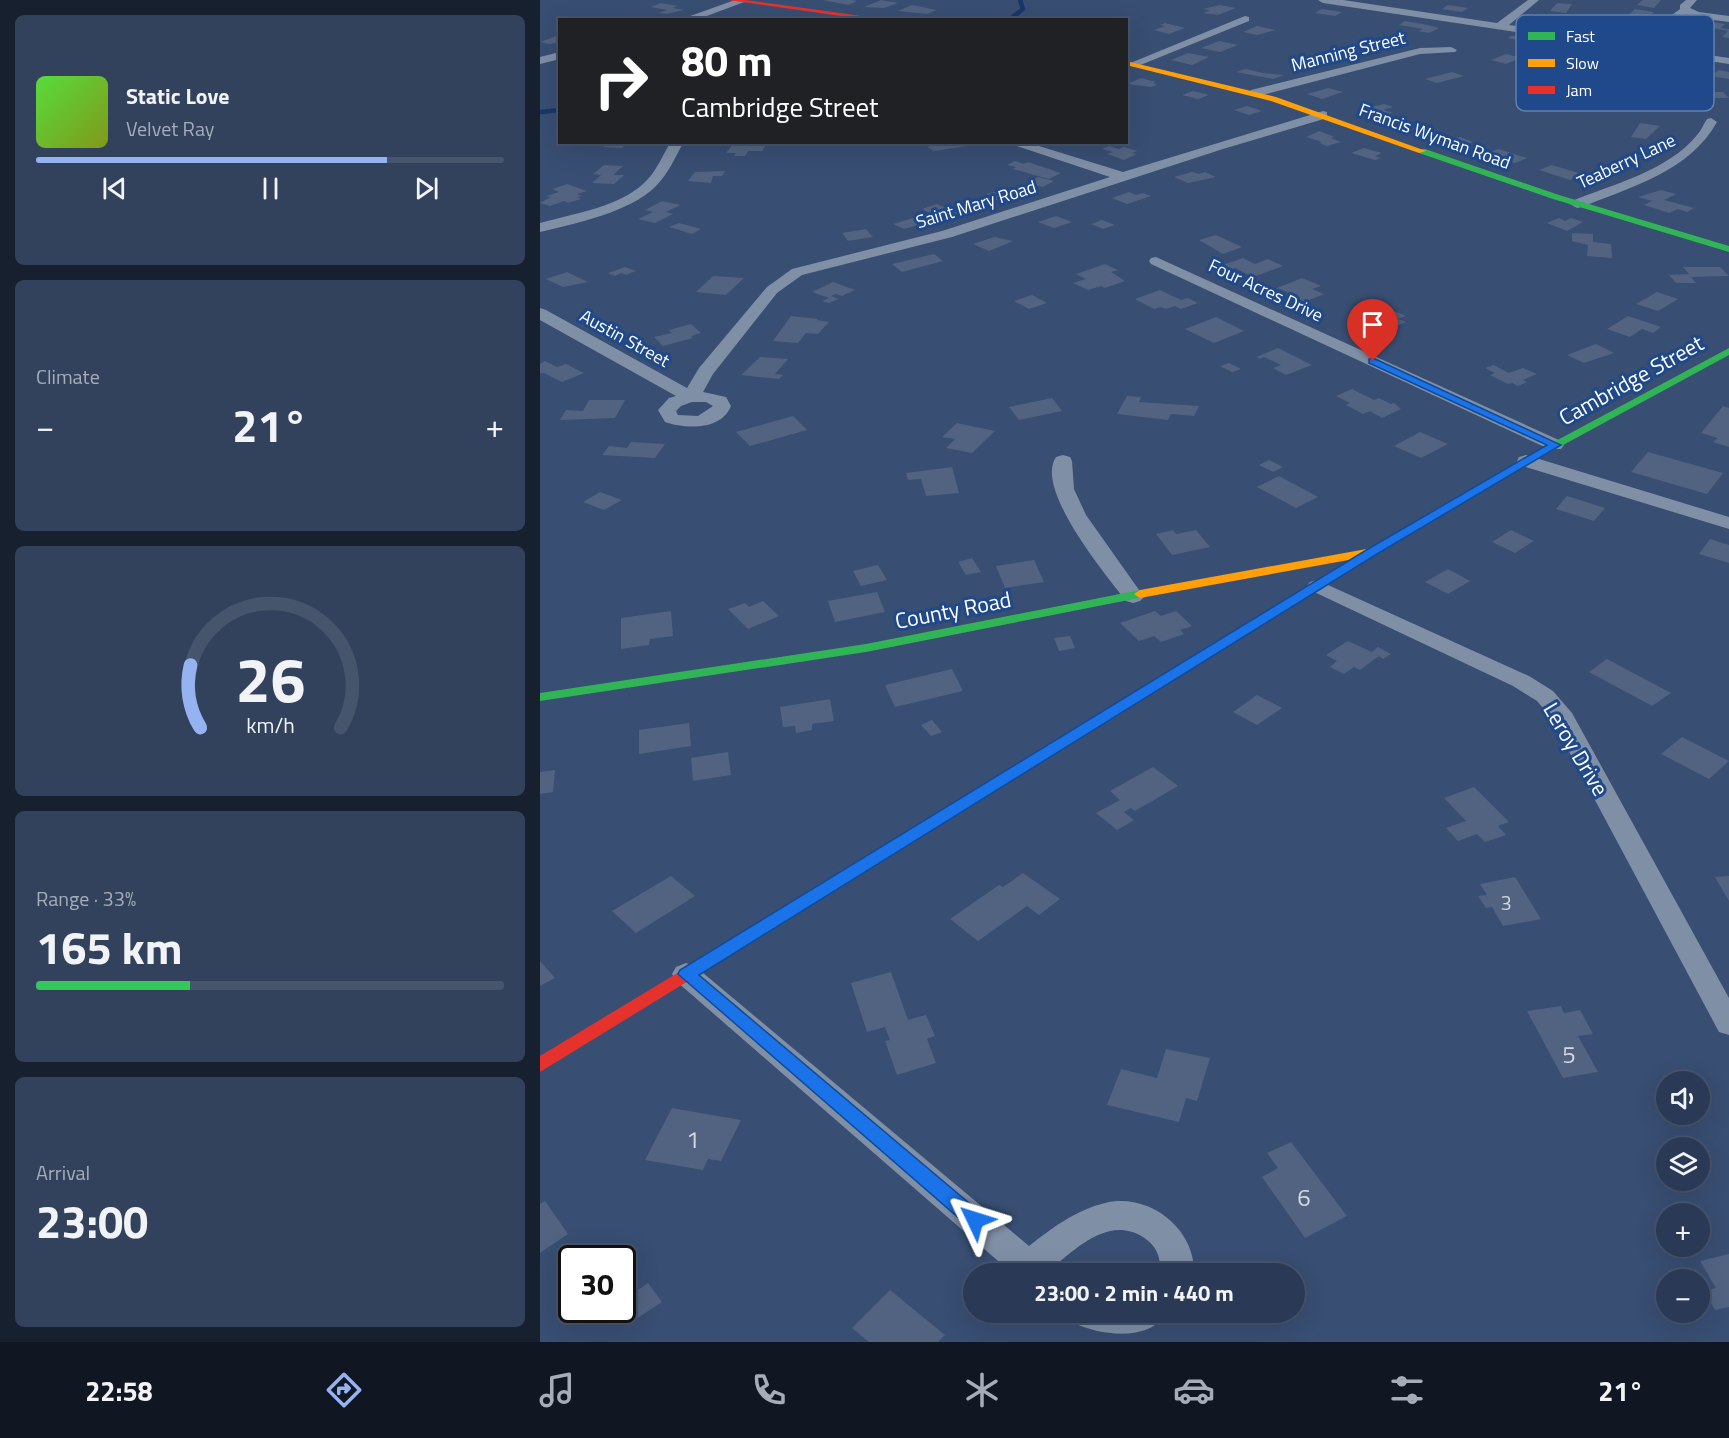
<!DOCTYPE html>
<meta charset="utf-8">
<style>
body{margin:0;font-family:"Titillium Web",sans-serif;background:#32415c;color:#f1f3f6;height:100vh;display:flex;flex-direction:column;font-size:22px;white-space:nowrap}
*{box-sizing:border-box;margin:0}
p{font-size:20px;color:#a5adb9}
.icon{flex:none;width:33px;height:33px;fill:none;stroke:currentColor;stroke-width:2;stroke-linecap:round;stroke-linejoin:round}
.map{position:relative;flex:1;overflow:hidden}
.details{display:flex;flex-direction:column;gap:15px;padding:15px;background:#17202f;width:540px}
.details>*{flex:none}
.banner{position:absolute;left:18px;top:18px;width:570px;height:126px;border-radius:0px;box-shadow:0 6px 24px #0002,0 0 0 2px #46546c;background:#202124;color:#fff;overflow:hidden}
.controls{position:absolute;left:1116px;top:1071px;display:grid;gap:12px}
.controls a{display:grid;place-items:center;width:54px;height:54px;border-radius:50%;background:#2a3a56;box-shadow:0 6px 24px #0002,0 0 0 2px #46546c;font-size:30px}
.speed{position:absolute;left:18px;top:1245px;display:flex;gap:12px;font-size:30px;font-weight:700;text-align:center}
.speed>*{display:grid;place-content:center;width:78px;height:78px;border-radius:50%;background:#2a3a56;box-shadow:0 6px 24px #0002,0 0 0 2px #46546c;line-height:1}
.speed .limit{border:3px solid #111;border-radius:9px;background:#fff;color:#111}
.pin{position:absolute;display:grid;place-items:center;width:51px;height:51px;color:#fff;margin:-62px -26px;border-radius:50% 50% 50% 0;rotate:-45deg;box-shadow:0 0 6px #0007}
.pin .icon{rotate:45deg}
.me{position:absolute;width:66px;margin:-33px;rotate:311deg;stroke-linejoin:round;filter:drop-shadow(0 0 4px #0008)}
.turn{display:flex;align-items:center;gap:21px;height:126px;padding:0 24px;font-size:27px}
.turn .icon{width:78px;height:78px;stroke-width:2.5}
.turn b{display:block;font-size:42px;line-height:51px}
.big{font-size:45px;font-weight:700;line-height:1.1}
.details .tile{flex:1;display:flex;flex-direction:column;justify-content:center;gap:9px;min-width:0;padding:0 21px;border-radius:9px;background:#32415c}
.details .dial{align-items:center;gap:0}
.dial svg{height:156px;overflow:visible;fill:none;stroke:#46546c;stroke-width:7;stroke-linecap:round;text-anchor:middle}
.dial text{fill:#f1f3f6;stroke:none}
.song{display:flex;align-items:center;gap:18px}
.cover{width:72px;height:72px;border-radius:9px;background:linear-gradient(135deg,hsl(110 70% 55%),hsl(70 70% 35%))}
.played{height:6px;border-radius:3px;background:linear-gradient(90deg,#95b2f1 75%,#46546c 75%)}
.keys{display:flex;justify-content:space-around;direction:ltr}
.heat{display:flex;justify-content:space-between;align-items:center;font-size:33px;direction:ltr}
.charge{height:9px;border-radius:4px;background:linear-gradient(90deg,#34c759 33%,#46546c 0)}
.trip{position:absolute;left:423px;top:1263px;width:342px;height:60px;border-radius:30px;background:#2a3a56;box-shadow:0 6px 24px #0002,0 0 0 2px #46546c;font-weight:700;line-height:60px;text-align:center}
.dock{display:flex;height:96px;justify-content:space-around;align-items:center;background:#111722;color:#a5adb9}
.dock .icon{width:42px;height:42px}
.dock .active{color:#95b2f1}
.dock b{font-size:27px;color:#f1f3f6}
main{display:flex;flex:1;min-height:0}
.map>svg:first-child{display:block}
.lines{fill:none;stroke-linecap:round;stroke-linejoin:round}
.stream{stroke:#18376a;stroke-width:4.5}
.building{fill:#516381}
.street{fill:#7f8fa6;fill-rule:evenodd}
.fast{fill:#30b455;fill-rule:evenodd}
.slow{fill:#ff9f0a;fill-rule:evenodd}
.jam{fill:#e5322d;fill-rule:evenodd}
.route{fill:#1a73e8;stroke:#114b97;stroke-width:1.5}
.labels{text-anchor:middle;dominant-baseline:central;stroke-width:6;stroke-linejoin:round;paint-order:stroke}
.far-street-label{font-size:18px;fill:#fff;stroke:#1f498a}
.number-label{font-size:20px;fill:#d4d8e0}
.street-label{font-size:22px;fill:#fff;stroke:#1f498a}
.near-number-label{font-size:24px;fill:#d4d8e0}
.key{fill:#1f498a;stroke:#6280ad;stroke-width:1.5}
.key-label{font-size:16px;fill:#fff}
</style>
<main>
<section class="details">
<div class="tile">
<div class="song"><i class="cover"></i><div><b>Static Love</b><p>Velvet Ray</p></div></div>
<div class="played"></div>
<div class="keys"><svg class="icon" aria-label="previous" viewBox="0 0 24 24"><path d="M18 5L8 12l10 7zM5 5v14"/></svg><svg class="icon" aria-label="pause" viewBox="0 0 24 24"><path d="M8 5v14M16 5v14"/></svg><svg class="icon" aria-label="next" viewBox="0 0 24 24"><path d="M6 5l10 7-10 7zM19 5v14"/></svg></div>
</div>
<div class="tile"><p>Climate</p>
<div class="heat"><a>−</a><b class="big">21°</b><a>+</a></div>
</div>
<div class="tile dial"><svg viewBox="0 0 100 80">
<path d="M14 69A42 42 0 1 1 86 69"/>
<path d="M14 69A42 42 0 0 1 9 37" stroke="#95b2f1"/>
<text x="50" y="56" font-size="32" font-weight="700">26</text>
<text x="50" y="72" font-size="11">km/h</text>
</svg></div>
<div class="tile"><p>Range · 33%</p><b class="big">165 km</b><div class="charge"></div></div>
<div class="tile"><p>Arrival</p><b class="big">23:00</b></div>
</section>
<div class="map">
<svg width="1189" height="1342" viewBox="0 0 1189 1342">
<rect width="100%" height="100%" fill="#384e72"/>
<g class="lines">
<g class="stream">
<path d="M469,20L483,9L480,0"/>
<path d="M0,112L20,110"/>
</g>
</g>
<g class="building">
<path d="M282,0H312L317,1L309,5Z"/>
<path d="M341,0L358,3L344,8L324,7Z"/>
<path d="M1103,0H1121L1114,8L1097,5Z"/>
<path d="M121,3L138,6L133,8L144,10L127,14L118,13L127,10L111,7Z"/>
<path d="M1017,3L1032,4L1026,13L1010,11Z"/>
<path d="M372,5L397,10L387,14L358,11Z"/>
<path d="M680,5L696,8L678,15L664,13L670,10L663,9Z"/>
<path d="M908,5L928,8L922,12L902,9Z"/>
<path d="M782,9L802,12L795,16L775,13Z"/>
<path d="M1095,9L1114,12L1107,18L1088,15Z"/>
<path d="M1157,20L1185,24L1181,28L1189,29V38L1182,37L1188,31L1152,24Z"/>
<path d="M865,21L888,25L899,28L889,33L878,31L883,29L859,25Z"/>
<path d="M625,23L645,28L629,34L614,30L625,26L620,25Z"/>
<path d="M717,26L736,30L717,35L703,32Z"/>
<path d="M20,35V42L10,44L0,42Z"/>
<path d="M971,36H980L1002,40L998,44L968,38Z"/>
<path d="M854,38L866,42L845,47L833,42Z"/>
<path d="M679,41L698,45L680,52L661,48Z"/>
<path d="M793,51L807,55L788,60L770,55Z"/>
<path d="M648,53L669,57L652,65L631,60Z"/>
<path d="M966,54L981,58L966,64L951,60Z"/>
<path d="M706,69L723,73L744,75L733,79L696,72Z"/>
<path d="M1179,70L1189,72V79L1171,76Z"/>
<path d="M912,72L924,76L897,83L885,79Z"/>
<path d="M601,78L616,82L613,83L617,85L611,87L587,84Z"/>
<path d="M788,88L803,92L782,99L767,94Z"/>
<path d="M653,91L669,95L658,99L642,95Z"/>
<path d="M1141,92H1183L1189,98H1145Z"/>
<path d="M845,104L853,107L843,110L853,113L841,117L820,109Z"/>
<path d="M707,106L722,111L709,115L694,110Z"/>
<path d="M1100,123L1120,126L1106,139L1091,137Z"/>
<path d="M779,131L795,137L791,138L801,142L787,146L779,143L782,142L766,137Z"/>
<path d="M920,137L933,142L916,147L902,142Z"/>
<path d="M68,142H88L82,148L63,147Z"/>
<path d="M197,142H225L227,143L222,151H208L205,156H194L196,153H186L193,144Z"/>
<path d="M392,142H420L427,146L394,151L387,147L397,145Z"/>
<path d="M569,146L579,149L584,147L597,151L592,153L597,154L584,160L567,154L573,152L562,149Z"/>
<path d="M824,148L842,153L835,156L841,158L835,160L811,153Z"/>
<path d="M958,149L987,158L975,163L946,154Z"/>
<path d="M475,161L484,164L488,162L521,173L509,179L473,169L476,167L467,165Z"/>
<path d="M64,165L83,166L73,175H84L74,184L52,183L61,175L53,174Z"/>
<path d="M1012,165L1042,174L1030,180L999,170Z"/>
<path d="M185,171L182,176H173L171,183L148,181L155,172Z"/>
<path d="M652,172L659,174L665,172L676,177L648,183L634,177Z"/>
<path d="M498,177L514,181L503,187L487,183Z"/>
<path d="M27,184L47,191L37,194L42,196L37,197L41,199L28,203L24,201L10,206L0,203L11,197L6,196L19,192L12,189Z"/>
<path d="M467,189L477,195L456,200L446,194Z"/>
<path d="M1121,190L1136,194L1124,200L1154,208L1147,212L1138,209L1129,213L1104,205L1112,201L1098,197Z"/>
<path d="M589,192L596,195L603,193L611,196L587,204L572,198Z"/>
<path d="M122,201L140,205L126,212L133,214L115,223L98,219L113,212L105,210Z"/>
<path d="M397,204L418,214L364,229L353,224L390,213L382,209Z"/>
<path d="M516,216L532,222L514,228L498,222Z"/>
<path d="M1019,218L1025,221L1031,218L1043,222L1027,231L1007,223Z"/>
<path d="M562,220L575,225L563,229L551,224Z"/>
<path d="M139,223L161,229L152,234L129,227Z"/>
<path d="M326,229L333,237L308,241L302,233Z"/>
<path d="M1032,233L1053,234V242L1071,244L1072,258L1047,256L1048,245L1032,241Z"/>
<path d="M676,235L702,247L683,254L659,240Z"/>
<path d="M454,237L473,241L449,251L433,244Z"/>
<path d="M394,254L403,261L362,272L352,264Z"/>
<path d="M703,258L715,264L728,259L743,266L713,277L695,268L689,270L680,266Z"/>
<path d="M565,264L578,270L571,272L585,281L565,288L561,286L548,290L533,283L546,279L536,274Z"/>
<path d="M85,267L96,271L86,275L81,273L75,276L68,273Z"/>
<path d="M1143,267H1180L1189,276L1151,277L1156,283H1136L1129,275L1149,274Z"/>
<path d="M27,272L48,282L23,287L6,279Z"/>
<path d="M173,276L204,278L186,295L156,292Z"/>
<path d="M762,278L781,286L772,289L784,294L764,302L755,298L759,297L737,288Z"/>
<path d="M293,282L315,290L302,296L296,294L291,296L299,299L289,303L282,301L289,298L272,292Z"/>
<path d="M620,290L641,300L648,298L658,303L641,309L635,306L626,309L621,307L614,309L595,299Z"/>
<path d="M1117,292L1138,299L1118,311L1096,304Z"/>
<path d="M492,295L507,303L489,309L474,301Z"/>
<path d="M838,308L848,313L854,311L866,316L858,319L866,322L842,332L811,318Z"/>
<path d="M251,316L278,319L277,320L289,322L278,334L266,333L258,343L233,341Z"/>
<path d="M1088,316L1121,327L1113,333L1102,329L1090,337L1067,329Z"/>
<path d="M676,317L704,331L674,343L645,329Z"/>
<path d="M151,324L161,333L151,336L153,338L123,346L114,337L132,333L129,330Z"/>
<path d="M1056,344L1074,353L1044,363L1027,355Z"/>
<path d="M738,348L772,365L746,375L733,368L741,365L724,357L720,359L716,357Z"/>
<path d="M220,357L248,359L235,374L243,375L239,379L201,375Z"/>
<path d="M5,361L17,367L26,364L44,373L22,382L4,373H0V364Z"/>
<path d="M689,363L701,369L692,372L680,366Z"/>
<path d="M954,365L969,373L983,368L997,374L983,380L987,382L978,386L972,383L968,384L950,375L955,373L945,368Z"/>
<path d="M812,389L834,400L839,398L851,404L854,403L861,409L842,418L830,411L823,414L806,405L810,403L796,396Z"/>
<path d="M587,396L601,397L599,402L659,406L654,416L631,414L628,420L577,414Z"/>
<path d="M512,398L522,411L479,420L469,407Z"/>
<path d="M49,400H85L75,418L20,420L26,410L43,411Z"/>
<path d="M1183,406L1189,408V447L1173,442L1178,438L1161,433Z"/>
<path d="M253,416L267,430L210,446L196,432Z"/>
<path d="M417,423L455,431L432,453L406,448L415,439L402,437Z"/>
<path d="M880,432L908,444L881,458L854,446Z"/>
<path d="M91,442L125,444L115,458L62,455L69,446L87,448Z"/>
<path d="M1108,452L1183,473L1167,494L1091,472Z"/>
<path d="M729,460L743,467L733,472L719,465Z"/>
<path d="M412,467L419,493L386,496L381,479L368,480L366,473Z"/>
<path d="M739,476L778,497L756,508L717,487Z"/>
<path d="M60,492L82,500L64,510L43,502Z"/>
<path d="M1027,496L1065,508L1054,521L1016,509Z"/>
<path d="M633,530L636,534L656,530L670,547L632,555L616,534Z"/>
<path d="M971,530L994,541L975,553L952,542Z"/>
<path d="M1170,539L1189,545V563L1159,554Z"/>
<path d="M432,558L441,572L426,575L418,562Z"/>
<path d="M494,560L504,582L465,588L456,566Z"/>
<path d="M338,565L347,580L321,586L313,571Z"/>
<path d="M908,569L930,581L908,594L885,582Z"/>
<path d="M337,592L345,612L295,622L288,601Z"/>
<path d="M223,601L239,616L208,629L188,609L205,603L209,607Z"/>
<path d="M131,611L133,636L110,639L109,645L81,649V618Z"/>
<path d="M615,611L621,616L636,611L652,626L640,630L644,634L621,642L614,636L599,641L580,623Z"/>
<path d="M530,636L535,648L519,651L514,638Z"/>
<path d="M808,641L832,652L838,647L851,654L843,659L839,656L820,670L814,667L804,674L790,667L797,661L786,655Z"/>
<path d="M1067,659L1131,693L1112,706L1049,672Z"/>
<path d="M412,669L423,691L355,707L345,685Z"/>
<path d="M717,695L742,708L717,725L693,712Z"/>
<path d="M290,699L294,721L272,724V730L256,733L255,726L243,727L240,707Z"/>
<path d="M392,720L402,732L391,736L381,725Z"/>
<path d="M149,723L151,746L99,754V730Z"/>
<path d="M1142,737L1189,761L1169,779L1121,754Z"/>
<path d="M188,752L191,775L153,781L151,758Z"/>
<path d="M613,767L638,786L595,811L591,808L584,812L594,820L577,830L556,813L580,800L570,791Z"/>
<path d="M15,770L13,792L0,794V772Z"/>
<path d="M934,787L969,822L958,826L966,835L945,842L937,834L918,841L906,828L926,821L904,798Z"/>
<path d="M483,873L520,899L499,915L487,906L438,941L410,919L459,885L463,887Z"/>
<path d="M131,876L155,896L96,933L72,911Z"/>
<path d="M1189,876V901L1175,877Z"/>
<path d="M975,877L1001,919L963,926L952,907L946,908L938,896L947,895L940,884Z"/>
<path d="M0,961L15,978L0,986Z"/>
<path d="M351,972L368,1020L386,1015L395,1036L387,1039L396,1063L357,1075L345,1041L350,1040L345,1027L327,1032L311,983Z"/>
<path d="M1021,1006L1024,1013L1040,1010L1053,1034L1038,1036L1058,1072L1023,1078L987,1011Z"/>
<path d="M626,1049L670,1058L657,1101L646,1098L639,1122L567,1105L581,1069L617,1078Z"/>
<path d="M132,1108L201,1120L181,1161L168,1159L163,1170L105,1160Z"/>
<path d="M751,1142L807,1216L765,1238L722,1177L738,1168L727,1153Z"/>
<path d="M5,1201L28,1234L0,1253V1204Z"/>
<path d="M1189,1254V1307L1175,1310L1164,1291L1176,1288L1160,1261Z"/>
<path d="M108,1283L122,1302L96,1319L83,1300Z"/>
<path d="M350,1290L405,1335L398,1342H329L312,1328Z"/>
</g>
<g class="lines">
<g class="street">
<path d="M195,0L207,1L156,20H139Z"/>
<path d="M778,0H803L957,23L988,0H999L969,25L1189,58V64L783,3Z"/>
<path d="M1146,0H1157L1150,8L1159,12L1189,16V22L1157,18L1146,14L1125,30H1117V26L1140,9V5Z"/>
<path d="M705,16L709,17V21L598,66L594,67L588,64Z"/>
<path d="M911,47L917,50L915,52L880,54L715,97L709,93L711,90L880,48Z"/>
<path d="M20,52V59L0,64V57Z"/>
<path d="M783,111L787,112V118L683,149L412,237L262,275L237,293L173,374L163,392L186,397L191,406C181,431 145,429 125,422L118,410L129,398L136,396L0,320V308L6,310L147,388L159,368L227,287L252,269L402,231L570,177L465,142H486L583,172ZM152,402H166L173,406L158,416L138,415L136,411L141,406Z"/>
<path d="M1171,118L1177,122C1150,171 1091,187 1042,207L1037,208L1030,204L1032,201C1073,184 1128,171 1157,135C1161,131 1163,125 1167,119Z"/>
<path d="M131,142L143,143C135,158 128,174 116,186C91,212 34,224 0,232V223C35,213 83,207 108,179C118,168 123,154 131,142Z"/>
<path d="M616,257L1021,441L1024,445L1021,449H1009L611,264L609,261L611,258Z"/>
<path d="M523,455L530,457L532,461L534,489L546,515L604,597L600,601L593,603L586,601C566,575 494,489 516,457Z"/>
<path d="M986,455L1189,517V529L979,465L977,461L979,457Z"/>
<path d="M777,580L989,676L1013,691L1032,713L1189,998V1035L1179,1032L1010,716L997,701L973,686L770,590L767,586L770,582Z"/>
<path d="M146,963L156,967L489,1246C512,1228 536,1210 565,1203C609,1192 656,1229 654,1274H620C621,1257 617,1246 603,1237C569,1216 538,1247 512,1268L515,1274H473L136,981L132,974L136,967Z"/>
<path d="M529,1312H627C611,1342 561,1336 534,1323Z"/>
</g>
<g class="fast">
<path d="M879,149H885L1019,195L1189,246V252L1013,199L879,153Z"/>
<path d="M1189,348V355L990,463L852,545L848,546L842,542L982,459Z"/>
<path d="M600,590L604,591L606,594L604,597L326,652L0,701V693L326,644Z"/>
<path d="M588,698L595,702L593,705L238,926L232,928L226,926L224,922L226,918Z"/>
</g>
<g class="slow">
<path d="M586,61L736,97L886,151L879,153L731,101L586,65Z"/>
<path d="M832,548L838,552L836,555L600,598L594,594L600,590Z"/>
</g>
<g class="jam">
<path d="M188,0H205L351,20H329Z"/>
<path d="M848,538L852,539L854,542L852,545L593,705L588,706L581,702Z"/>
<path d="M232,916L238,918L240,922L238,926L0,1072V1056Z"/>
</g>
</g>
<path class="route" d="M833,358L1021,445L837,554L159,975L442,1214L445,1220L442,1226L435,1229L428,1226L138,974L140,970L828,549L1007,445L829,363V359Z"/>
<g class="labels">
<g class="far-street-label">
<text transform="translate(808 51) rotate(-14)">Manning Street</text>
<text transform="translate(895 136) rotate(20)">Francis Wyman Road</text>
<text transform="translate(1086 161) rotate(-25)">Teaberry Lane</text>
<text transform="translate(436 204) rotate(-17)">Saint Mary Road</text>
<text transform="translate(726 290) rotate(25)">Four Acres Drive</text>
<text transform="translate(85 338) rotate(29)">Austin Street</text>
</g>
<g class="number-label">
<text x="966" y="902">3</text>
</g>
<g class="street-label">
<text transform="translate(1091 380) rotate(-29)">Cambridge Street</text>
<text transform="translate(413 610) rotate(-11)">County Road</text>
<text transform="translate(1036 749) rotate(59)">Leroy Drive</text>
</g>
<g class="near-number-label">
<text x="1029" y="1054">5</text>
<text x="153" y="1139">1</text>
<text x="764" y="1197">6</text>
</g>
</g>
<rect x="976" y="15" width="198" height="96" rx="9" class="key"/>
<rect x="988" y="32" width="27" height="8" fill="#30b455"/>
<rect x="988" y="59" width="27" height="8" fill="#ff9f0a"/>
<rect x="988" y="86" width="27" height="8" fill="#e5322d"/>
<g class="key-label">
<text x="1026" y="42">Fast</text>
<text x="1026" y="69">Slow</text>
<text x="1026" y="96">Jam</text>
</g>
</svg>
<div class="controls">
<a><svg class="icon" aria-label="sound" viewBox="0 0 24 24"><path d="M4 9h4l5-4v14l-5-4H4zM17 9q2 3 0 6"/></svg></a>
<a><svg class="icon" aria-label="layers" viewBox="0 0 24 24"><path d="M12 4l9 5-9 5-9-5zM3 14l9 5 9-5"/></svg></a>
<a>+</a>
<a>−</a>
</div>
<div class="speed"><div class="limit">30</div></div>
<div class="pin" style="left:833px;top:361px;background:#d93025"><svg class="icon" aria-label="arrive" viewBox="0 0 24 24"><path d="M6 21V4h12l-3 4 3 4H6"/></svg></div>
<svg class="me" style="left:435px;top:1220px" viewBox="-20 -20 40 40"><path d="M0-17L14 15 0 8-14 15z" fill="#1a73e8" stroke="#fff" stroke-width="4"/></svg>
<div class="trip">23:00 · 2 min · 440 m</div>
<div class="banner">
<div class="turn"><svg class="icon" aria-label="right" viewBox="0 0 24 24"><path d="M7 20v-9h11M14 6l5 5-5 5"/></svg><div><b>80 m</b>Cambridge Street</div></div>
</div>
</div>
</main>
<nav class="dock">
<b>22:58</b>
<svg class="icon active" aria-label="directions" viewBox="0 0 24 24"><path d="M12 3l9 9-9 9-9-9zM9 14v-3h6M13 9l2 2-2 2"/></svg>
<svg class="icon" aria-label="music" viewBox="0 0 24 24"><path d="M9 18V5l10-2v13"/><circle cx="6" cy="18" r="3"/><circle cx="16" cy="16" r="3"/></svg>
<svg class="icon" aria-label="phone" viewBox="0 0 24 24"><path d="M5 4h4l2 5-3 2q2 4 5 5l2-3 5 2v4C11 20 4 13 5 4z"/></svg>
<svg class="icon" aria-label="climate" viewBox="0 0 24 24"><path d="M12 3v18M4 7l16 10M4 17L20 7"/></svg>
<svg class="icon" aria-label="car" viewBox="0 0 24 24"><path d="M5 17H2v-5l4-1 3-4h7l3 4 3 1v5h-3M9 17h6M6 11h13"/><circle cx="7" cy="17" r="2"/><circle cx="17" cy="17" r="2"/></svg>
<svg class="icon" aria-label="filters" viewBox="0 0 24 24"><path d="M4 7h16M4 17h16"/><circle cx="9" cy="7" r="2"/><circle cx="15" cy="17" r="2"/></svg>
<b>21°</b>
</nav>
